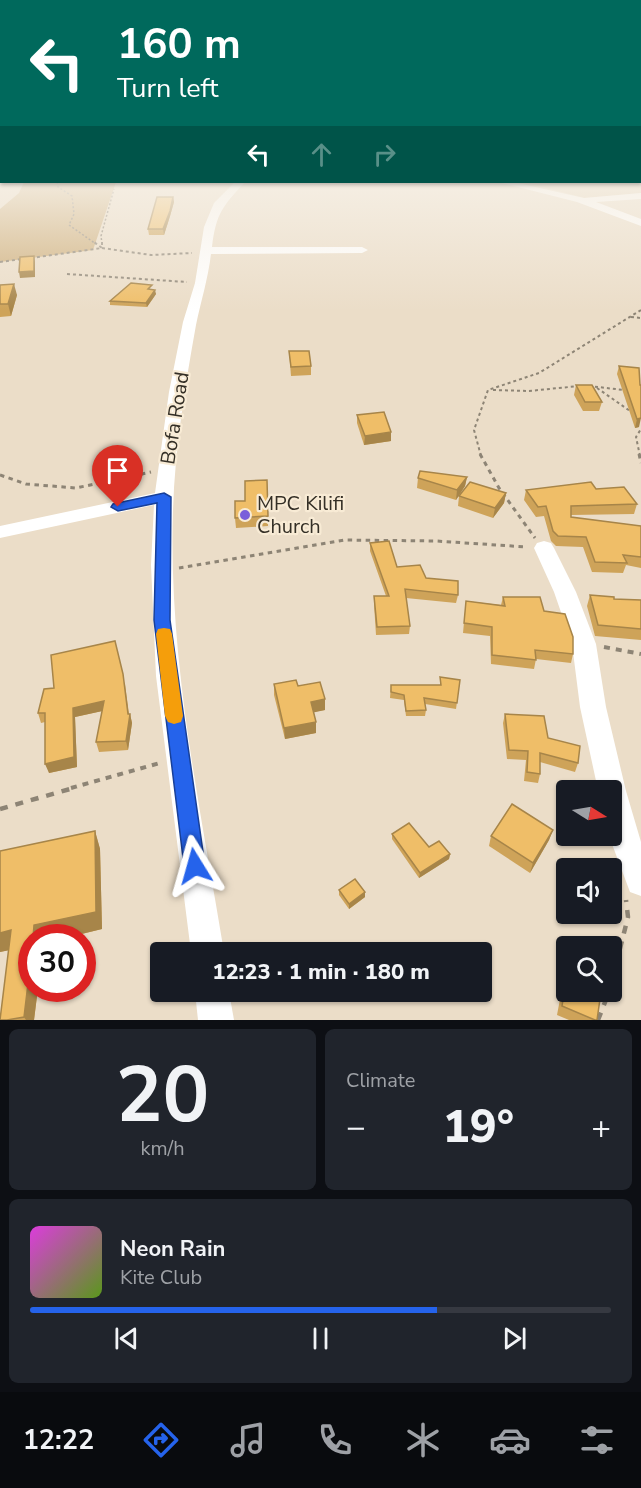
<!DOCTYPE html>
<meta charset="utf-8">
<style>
body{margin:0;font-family:"Nunito Sans",sans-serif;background:#20242c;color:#f1f3f6;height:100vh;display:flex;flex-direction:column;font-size:22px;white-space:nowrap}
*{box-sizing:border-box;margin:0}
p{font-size:20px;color:#9ea1a6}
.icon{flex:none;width:33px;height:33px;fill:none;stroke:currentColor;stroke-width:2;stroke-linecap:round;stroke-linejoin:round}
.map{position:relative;height:1020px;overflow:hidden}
.drawer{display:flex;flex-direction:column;gap:9px;padding:9px;background:#0d0f14;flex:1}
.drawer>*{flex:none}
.guide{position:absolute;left:0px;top:0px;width:642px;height:183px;box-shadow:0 2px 4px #0004;background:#00695c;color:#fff;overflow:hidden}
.needle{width:39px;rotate:101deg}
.fabs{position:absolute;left:556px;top:780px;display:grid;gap:12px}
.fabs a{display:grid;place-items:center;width:66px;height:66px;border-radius:6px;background:#171b24;box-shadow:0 2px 4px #0004;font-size:30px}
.speed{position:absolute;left:18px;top:924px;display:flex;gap:12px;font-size:30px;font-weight:700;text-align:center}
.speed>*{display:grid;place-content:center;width:78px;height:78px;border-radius:50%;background:#171b24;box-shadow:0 2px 4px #0004;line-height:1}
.speed .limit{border:9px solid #d22;background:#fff;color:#111}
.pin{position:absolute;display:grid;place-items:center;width:51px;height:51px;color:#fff;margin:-62px -26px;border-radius:50% 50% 50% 0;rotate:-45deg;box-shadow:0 0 6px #0007}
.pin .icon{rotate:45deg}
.me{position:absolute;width:66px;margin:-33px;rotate:352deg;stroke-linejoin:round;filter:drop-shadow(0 0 4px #0008)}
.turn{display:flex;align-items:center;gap:21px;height:126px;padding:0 18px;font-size:27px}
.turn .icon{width:78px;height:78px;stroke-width:2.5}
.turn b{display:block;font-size:42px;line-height:51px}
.lanes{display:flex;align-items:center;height:57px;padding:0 18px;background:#0003;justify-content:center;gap:30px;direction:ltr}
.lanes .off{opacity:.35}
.big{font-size:45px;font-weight:800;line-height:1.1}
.drawer .widget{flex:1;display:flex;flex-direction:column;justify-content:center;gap:9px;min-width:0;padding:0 21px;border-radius:9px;background:#20242c}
.drawer .dial{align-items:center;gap:0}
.dial b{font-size:78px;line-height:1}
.song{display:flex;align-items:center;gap:18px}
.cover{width:72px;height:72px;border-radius:9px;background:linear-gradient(135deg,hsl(300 70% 55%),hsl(90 70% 35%))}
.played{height:6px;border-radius:3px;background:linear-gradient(90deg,#2563eb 70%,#363941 70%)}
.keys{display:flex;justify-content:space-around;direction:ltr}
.heat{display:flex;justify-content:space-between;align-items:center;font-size:33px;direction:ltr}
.drawer .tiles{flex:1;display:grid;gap:9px;grid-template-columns:1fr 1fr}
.widget:last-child{grid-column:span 2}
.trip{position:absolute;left:150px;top:942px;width:342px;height:60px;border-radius:6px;background:#171b24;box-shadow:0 2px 4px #0004;font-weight:800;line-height:60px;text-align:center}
.dock{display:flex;height:96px;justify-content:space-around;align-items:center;background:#090b0e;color:#9ea1a6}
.dock .icon{width:42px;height:42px}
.dock .on{color:#2563eb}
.dock b{font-size:27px;color:#f1f3f6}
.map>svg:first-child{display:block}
.built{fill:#e3d1b5}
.green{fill:#ceaf7c}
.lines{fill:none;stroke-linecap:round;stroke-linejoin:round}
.path-far4{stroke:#8d8475;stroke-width:1.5;stroke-dasharray:2 2;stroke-linecap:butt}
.path-far3{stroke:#8d8475;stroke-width:2;stroke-dasharray:3 3;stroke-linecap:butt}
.path-far2{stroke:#8d8475;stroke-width:3;stroke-dasharray:4.5 4.5;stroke-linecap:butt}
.path-far1{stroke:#8d8475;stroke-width:4;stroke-dasharray:6 6;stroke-linecap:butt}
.path{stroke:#8d8475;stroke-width:4.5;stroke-dasharray:8 8;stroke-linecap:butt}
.minor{fill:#fff;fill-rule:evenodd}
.wall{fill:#cea359}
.shaded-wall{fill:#a78549}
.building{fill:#efbe68;stroke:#a78549;stroke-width:1.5}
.route{fill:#2563eb;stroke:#184099;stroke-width:1.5}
.slow{fill:#f59e0b}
.poi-dot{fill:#7a5fda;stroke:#f8ebd5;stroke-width:2}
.labels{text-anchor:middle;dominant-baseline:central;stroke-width:4.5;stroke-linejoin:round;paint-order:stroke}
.street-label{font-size:20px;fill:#342f26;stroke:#f8ebd5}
.poi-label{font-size:20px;fill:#342f26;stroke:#f8ebd5;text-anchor:start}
</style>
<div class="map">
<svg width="641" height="1020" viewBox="0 0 641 1020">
<rect width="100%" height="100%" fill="#ebddc8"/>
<path class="built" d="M641,168V193L585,198L523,182H640Z"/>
<path class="green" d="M24,182H116L93,250L0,262V209L19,193Z"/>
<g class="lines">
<g class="path-far4">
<path d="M57,182L58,187L72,196L74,214L69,225L96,244"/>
<path d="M102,244L101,236L114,189"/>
</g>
<g class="path-far3">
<path d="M102,242V248L151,255L192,253"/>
<path d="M31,258L102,248L94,242"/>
<path d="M0,262L22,259"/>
<path d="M67,274L187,282"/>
<path d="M631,317L641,318"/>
<path d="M589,386L624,390"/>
<path d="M597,388L630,411"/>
<path d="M493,390L529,391L579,386"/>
<path d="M481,456L474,430L488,390L539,373L641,310"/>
<path d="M640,456L636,437L641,429"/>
</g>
<g class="path-far2">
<path d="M480,454L499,488L535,538"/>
<path d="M639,454L641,463"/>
<path d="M0,475L26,484L76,488L151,472"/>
<path d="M179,568L345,540L436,541L527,547"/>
</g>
<g class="path-far1">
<path d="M604,647L641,654"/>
<path d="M71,788L160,763"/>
</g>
<g class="path">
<path d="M0,809L77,787"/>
<path d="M612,980L628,917L626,900"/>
<path d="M598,1020L609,992"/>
</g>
<g class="minor">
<path d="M235,182H245C223,206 216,213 212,247H362L368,250L362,253L211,254C208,279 201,301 196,325C185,386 175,448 173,510C168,659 200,806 224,952H191L156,676L151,565L154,505L0,538V526L155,493L169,392L183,322L195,283L204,227L214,203Z"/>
<path d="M498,182H513L584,198L641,193V199L596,202L641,219V226L577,202Z"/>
<path d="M544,541L551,543L554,548L576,592L596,644L606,707L626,791L641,842V896L630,892L609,836H612V790H598L580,707L572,644L554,592L534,548L537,543Z"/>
<path d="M195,992H229L234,1020H198Z"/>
</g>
</g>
<g class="wall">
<path d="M173,197L174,202L170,216L164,235H149L148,229Z"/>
<path d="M0,285L17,295L11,316L0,317Z"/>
<path d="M153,289L156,294L147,307L110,305V301Z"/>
<path d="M289,351L311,366V375L291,376Z"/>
<path d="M619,366L639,368V427L635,428L617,374Z"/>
<path d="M576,385L602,402L599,411H583L574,395Z"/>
<path d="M357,415L391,441L364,445L357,423Z"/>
<path d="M467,477L465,486L456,500L417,488L418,478Z"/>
<path d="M267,480L268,526L236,528L235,518L245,501Z"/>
<path d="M596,489L637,504L634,514L571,515V517L641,526V568L626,565L623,573L592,572L583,547L556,546L551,541L544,516L536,517L524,500L526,490Z"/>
<path d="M506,493L504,503L493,518L458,506L459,496Z"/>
<path d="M370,543L397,567L426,578L458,595L456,603L406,598L410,626L409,634L376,635L374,604V596H386L370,551Z"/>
<path d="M590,595L614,599L641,600V640L595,636L587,606Z"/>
<path d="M503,597L544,611L573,654L571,663L536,659L534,669L491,664L490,636L463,633L466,601L501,605Z"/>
<path d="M440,677L460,680L456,709L425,704L426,710L425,716H406L404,700L390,698L391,685H440Z"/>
<path d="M125,684L129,714H130L132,723L128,750L99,752L96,742L102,711L75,717L77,767L49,773L45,722L41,723L38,713Z"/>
<path d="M274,684L298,686L325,699V710L313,712L316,733L285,739L274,695Z"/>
<path d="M505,714L548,738L578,763L575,772L540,762V774L538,783L524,781L526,760L507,759L503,723Z"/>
<path d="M553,830L549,840L530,873L489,846L491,836Z"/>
<path d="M95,831L100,849L102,929L65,938H32V988H38L34,1020H0L9,950L0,952V851Z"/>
<path d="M392,834L450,854L449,859L419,878L392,839Z"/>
<path d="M339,890L365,892V897L349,909L339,895Z"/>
<path d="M567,969V992L597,1020H569L557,1015L565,973Z"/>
</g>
<g class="shaded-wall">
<path d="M173,197L174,202L170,216L164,235L163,229Z"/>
<path d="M34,256L35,262V277L20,278L19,272Z"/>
<path d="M14,284L17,295L11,316L8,304Z"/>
<path d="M155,290L156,294L147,307L146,303Z"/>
<path d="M641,418L639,427L635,428L637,419Z"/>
<path d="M391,432V441L364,445L365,436Z"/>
<path d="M467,477L465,486L456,500L457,490Z"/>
<path d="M506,493L504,503L493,518L495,508Z"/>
<path d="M123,674L129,718L130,714L132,723L128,750L126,741L128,714Z"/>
<path d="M325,699V710L311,713V702Z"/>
<path d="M104,701L107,710L75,717L77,767L49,773L45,764L73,708Z"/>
<path d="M316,722V733L285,739L284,728Z"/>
<path d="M553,830L549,840L530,873L533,863Z"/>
<path d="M95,831L100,849L102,929L65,938H33L34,925Z"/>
<path d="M450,854L449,859L419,878L420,873Z"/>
<path d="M365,892V897L349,909V904Z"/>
<path d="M11,930L20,948L0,952V933Z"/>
<path d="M32,950V988H38L34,1020H26L24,1017Z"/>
</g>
<g class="building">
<path d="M157,197H173L170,211L163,229H148Z"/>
<path d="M34,256V271L19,272L20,257Z"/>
<path d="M131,283L152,285L148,289L155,290L146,303L110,301Z"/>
<path d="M14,284L8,304H0V285Z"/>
<path d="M289,351H309L311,366L291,367Z"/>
<path d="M619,366L639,368L640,385H641V418L637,419Z"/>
<path d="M576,385H592L602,402H585Z"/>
<path d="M384,412L391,432L365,436L357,415Z"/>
<path d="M420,471L467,477L457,490L418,478Z"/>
<path d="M267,480L268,516L235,518V501H245V481Z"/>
<path d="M470,482L506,493L495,508L459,496Z"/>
<path d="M591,482L596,489L624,487L637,504L571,506V517L641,526V557L623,555L627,563L595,562L586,537L558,536L553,531L546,506L538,507L526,490Z"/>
<path d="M389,541L397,567L420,565L426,578L458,581V595L405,589L410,626L377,627L374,596H389L370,543Z"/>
<path d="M590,595L614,597V599L641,600V629L598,625Z"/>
<path d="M503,597H540L544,611L565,614L573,637V654L535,650L536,660L492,655V627L464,623L466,601L505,606Z"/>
<path d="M115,641L123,674L128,714H130L126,741L96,742L104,701L73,708L74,757L45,764V713H38L44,689L54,688L51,655Z"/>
<path d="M440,677L460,680L457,703L424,698L426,710L406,711L404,695L391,692V685H441Z"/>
<path d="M296,680L298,686L320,682L325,699L311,702L316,722L284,728L274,684Z"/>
<path d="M505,714L544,716L548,738L580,746L578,763L540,753V774L527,772L528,751L509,750Z"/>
<path d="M512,804L553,830L533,863L491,836Z"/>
<path d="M409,823L429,847L439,841L450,854L420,873L392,834Z"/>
<path d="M95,831L96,912L34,925L33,938H32V950L24,1017L7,1020H0L11,930L0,933V851Z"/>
<path d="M355,879L365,892L349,904L339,890Z"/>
<path d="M567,976V992H601L597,1020H595L562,1006Z"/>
</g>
<linearGradient id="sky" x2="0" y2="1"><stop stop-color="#909e98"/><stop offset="0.54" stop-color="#f6f0e6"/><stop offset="1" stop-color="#f6f0e6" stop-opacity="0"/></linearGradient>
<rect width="641" height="311" fill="url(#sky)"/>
<path class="route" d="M164,493L171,497L170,620L205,866L202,873L195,876L187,873L184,866L154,620L157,503L118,511L111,507L113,504Z"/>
<path class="slow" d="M164,628L170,629L172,634L183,716L181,722L174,724L168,722L165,716L156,634L158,629Z"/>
<circle class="poi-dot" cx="245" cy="515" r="6"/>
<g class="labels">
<g class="street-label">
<text transform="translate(175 418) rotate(-81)">Bofa Road</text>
</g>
<g class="poi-label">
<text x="257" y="503">MPC Kilifi<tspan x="257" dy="23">Church</tspan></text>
</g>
</g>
</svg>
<div class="fabs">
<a><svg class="needle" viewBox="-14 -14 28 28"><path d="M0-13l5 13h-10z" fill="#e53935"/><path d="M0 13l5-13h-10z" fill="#9ea1a6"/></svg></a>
<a><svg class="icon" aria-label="sound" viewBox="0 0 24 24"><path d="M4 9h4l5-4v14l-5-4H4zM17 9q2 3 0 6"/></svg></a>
<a><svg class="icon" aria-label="search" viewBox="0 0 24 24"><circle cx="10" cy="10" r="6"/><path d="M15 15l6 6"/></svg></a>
</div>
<div class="speed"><div class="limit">30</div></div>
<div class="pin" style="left:118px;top:507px;background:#d93025"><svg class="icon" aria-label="arrive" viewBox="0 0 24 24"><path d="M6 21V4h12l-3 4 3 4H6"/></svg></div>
<svg class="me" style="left:195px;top:866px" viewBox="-20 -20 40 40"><path d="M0-17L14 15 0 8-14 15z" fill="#2563eb" stroke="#fff" stroke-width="4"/></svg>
<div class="trip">12:23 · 1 min · 180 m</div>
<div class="guide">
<div class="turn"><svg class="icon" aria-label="left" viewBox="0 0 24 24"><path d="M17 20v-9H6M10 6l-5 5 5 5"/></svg><div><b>160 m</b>Turn left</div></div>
<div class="lanes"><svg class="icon" aria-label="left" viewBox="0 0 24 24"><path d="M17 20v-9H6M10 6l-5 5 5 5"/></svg><svg class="icon off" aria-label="ahead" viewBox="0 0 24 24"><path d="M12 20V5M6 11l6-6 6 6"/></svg><svg class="icon off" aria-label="right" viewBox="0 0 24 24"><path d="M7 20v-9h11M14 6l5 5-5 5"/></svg></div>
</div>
</div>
<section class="drawer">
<div class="tiles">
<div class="widget dial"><b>20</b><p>km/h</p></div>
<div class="widget"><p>Climate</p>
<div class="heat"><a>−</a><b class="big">19°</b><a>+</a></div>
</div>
<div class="widget">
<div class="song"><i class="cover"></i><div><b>Neon Rain</b><p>Kite Club</p></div></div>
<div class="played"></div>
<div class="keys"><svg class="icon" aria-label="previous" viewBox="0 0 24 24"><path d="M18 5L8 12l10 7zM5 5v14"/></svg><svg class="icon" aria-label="pause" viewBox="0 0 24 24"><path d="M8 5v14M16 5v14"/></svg><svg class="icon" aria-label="next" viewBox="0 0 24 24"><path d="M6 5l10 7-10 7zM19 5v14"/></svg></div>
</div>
</div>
</section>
<nav class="dock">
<b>12:22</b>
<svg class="icon on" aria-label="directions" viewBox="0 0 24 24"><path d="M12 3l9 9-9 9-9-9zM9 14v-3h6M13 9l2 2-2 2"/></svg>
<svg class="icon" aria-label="music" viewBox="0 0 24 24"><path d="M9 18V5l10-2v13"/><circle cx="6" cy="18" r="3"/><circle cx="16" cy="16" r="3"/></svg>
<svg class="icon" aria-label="phone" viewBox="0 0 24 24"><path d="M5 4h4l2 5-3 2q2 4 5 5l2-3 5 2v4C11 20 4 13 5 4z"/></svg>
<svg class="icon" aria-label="climate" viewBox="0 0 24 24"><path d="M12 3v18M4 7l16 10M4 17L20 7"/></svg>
<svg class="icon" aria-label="car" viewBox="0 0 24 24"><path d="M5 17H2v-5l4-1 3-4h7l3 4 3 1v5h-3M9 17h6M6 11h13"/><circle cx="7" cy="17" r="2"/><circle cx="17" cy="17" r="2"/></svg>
<svg class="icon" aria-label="filters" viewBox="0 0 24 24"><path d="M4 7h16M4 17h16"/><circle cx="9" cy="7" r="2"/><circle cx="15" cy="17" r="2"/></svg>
</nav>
